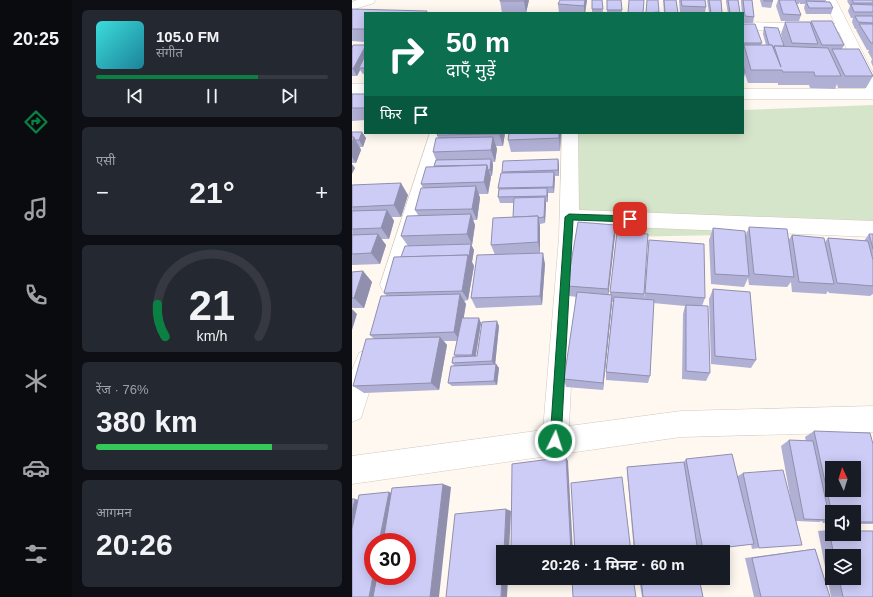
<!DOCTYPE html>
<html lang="hi">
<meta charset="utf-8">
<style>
body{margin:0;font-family:Arial,"Noto Sans Devanagari",sans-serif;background:#242831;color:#f1f3f6;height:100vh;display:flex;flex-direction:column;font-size:15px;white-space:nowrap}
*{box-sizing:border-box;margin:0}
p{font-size:13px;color:#9ea1a6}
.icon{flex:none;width:22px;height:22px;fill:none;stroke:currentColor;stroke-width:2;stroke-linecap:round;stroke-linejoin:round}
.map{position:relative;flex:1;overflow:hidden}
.sheet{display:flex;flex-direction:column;gap:10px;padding:10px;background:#0d0f14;width:280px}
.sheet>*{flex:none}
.top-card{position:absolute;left:12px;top:12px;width:380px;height:122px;border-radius:0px;box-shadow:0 2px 10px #0003;background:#0b6e4f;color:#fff;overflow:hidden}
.needle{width:26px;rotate:356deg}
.controls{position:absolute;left:473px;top:461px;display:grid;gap:8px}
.controls a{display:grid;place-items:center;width:36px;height:36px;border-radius:0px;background:#171b24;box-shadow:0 2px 10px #0003;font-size:20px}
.speed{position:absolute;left:12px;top:533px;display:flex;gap:8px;font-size:20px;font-weight:700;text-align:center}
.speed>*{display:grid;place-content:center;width:52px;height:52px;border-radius:50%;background:#171b24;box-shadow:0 2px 10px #0003;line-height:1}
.speed .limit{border:6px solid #d22;background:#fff;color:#111}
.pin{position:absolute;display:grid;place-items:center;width:34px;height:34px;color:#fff;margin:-17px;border-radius:8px;box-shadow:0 2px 6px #0006}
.me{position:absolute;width:44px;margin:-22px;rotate:4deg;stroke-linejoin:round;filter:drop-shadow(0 0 3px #0008)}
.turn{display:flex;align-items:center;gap:14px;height:84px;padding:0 16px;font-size:18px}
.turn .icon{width:52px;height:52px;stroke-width:2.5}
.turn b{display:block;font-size:28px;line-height:34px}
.then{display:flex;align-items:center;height:38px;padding:0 16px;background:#0003;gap:8px;font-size:15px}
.big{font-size:30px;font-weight:700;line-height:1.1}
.sheet .tile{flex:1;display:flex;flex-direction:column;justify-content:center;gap:6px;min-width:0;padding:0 14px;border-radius:6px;background:#242831}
.sheet .dial{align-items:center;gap:0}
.dial svg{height:104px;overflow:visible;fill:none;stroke:#363941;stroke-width:7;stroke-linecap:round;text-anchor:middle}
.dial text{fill:#f1f3f6;stroke:none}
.song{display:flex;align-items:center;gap:12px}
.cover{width:48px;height:48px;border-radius:6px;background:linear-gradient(135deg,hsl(180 70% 55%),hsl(190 70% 35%))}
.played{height:4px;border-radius:2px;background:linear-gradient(90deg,#0b8043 70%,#363941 70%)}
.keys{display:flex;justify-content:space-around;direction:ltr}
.heat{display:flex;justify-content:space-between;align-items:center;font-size:22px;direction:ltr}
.charge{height:6px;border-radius:3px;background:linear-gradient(90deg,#34c759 76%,#363941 0)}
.trip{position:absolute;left:144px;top:545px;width:234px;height:40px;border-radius:0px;background:#171b24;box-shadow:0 2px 10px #0003;font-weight:700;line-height:40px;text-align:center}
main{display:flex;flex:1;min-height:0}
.dock{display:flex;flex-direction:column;width:72px;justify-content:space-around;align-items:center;background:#090b0e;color:#9ea1a6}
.dock .icon{width:28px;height:28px}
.dock .active{color:#0b8043}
.dock b{font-size:18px;color:#f1f3f6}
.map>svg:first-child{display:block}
.green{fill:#d5e5ca}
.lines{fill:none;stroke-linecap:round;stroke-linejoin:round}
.minor-casing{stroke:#d2c7bb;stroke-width:1}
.minor{fill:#fff;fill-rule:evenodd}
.wall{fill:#b0afd4;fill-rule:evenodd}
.shaded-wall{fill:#908fad}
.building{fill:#cdccf7;stroke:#908fad;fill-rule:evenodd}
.route{fill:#0b8043;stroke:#07532c}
</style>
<main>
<nav class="dock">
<b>20:25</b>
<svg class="icon active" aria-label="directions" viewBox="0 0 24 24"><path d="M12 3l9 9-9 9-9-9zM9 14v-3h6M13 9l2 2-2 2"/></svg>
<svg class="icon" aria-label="music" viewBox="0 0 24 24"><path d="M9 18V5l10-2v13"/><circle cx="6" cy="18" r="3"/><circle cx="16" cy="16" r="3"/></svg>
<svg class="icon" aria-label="phone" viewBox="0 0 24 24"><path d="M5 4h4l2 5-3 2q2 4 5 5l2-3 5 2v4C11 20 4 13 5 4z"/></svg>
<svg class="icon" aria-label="climate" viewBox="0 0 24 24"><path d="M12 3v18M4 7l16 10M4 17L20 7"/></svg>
<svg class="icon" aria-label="car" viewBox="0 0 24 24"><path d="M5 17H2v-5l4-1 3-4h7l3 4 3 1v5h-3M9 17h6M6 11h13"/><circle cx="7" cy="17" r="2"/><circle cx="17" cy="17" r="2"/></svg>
<svg class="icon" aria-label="filters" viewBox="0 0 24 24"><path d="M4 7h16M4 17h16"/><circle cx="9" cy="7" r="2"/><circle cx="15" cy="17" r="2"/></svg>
</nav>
<section class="sheet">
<div class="tile">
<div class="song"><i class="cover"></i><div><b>105.0 FM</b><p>संगीत</p></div></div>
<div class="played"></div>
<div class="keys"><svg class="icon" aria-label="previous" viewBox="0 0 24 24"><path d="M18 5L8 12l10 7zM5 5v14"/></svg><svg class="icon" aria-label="pause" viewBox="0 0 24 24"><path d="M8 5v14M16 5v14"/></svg><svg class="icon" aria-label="next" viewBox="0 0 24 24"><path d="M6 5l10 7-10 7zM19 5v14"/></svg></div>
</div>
<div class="tile"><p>एसी</p>
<div class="heat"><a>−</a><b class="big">21°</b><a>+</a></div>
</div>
<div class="tile dial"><svg viewBox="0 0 100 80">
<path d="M14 69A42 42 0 1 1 86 69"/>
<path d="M14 69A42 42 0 0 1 8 44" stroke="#0b8043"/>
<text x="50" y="56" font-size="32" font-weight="700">21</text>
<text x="50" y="72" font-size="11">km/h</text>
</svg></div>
<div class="tile"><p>रेंज · 76%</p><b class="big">380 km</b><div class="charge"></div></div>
<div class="tile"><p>आगमन</p><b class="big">20:26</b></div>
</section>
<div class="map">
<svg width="521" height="597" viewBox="0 0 521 597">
<rect width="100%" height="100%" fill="#fff8f0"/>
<path class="green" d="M521,105V232L217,238L220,133H391V110Z"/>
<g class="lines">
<g class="minor-casing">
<g id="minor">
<path d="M5,0H23L22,3L0,10V2Z"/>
<path d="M472,0H484L521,73V99H391V89H513L487,32L391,30V22L483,24Z"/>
<rect x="0" y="84" width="13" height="10"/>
<path d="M78,133H94L50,285L47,291L39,294L31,291L28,285Z"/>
<path d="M210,133H226L227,210L521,221V237L227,225L217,426L329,411L521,406V432L329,437L0,484V456L191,430L207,238Z"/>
<path d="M15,350L23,353L27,361L9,418L0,422V370L7,353Z"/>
</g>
</g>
<use href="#minor" class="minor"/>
</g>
<g class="wall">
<path d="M177,0L174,13H150L148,1Z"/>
<path d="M235,0L233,13H207L206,4Z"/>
<path d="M240,0H250L251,13H240Z"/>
<path d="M255,0H269L270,13H255Z"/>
<path d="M311,0H324L326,13H312Z"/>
<path d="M327,0H353L354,7L353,13H328Z"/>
<path d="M355,0H369L370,13H357Z"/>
<path d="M374,0H386L388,13H376L374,2Z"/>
<path d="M389,0H400L402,17L401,23H392L391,13H390L389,2Z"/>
<path d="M408,0H420L421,1L419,8L410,7Z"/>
<path d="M426,0H474L473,2L481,8L479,14H454L452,8L453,4H448V2L447,4H445L449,15L447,21H429L424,6Z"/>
<path d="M496,0H521V67L519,62L520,59L516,52L517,50H515L504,30L505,29H503L500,22L501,18H499L496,11L498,6L495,1Z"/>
<path d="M0,9L13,13V42L0,41Z"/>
<path d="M459,21L492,45L490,49L521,76L514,88H486L485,84L483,89L458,88L457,85H426V83H396L393,74L391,82V24L410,43L409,45H414L411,34L412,27L432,46L429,34L433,22L458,23Z"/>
<path d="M13,45V74H11L8,70L5,76H0V48Z"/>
<path d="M0,94H13V120L0,121Z"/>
<path d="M0,132H10L14,138L11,147H8L9,150L4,163H0Z"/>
<path d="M86,133H153L151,146H144L145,149L143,162H141V165L140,176H138L139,177L136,194H127L128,198L125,220H121L123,225L120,245H119L122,250L120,262L122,266L116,300L112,301L114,304L111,318L129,323L124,356H125L147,326L143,364H144L147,368L145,385L100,386L96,383L102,365L100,363L104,357L102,355L105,341H92L95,345L87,390L12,393L1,386L22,339L18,335L35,296L32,293L49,257L56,246L49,236L66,215L63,210L71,188L69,184L82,166L84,160L81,152L86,138L85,135Z"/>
<path d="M157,133H209L208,151L159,152L156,140Z"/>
<path d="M206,159L207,165V176H203L202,193H196V202H194L193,223L188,224V253L193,264L190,305L124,308L119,298L143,255L139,245L161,217L162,203H148L146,197L147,190L146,188L150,173V172Z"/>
<path d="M0,185L56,195L49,217H40L42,221L37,239H29L34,245L28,264L0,265Z"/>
<path d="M263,225V236L256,294L258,295V292L292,294V299L297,240L353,298L350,306L358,373L354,381L330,379L331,314L333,306L301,303L298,376L296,383L254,380V372L261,302H260L251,390L214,387L212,379L225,297L217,296L215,286Z"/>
<path d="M397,227L436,241L440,235L473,242L476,238L512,241L517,234H521V295V294L518,296L477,293L476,291L474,294L440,292L439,282L435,287L397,285L396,278L392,287L359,284L357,240L361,228L394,235Z"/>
<path d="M11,271L20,282L12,308H0V272Z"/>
<path d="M361,289L404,360L399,368L359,364L357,299Z"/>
<path d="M462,431L521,443V524H502V512H480V523H471L470,521L467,522L444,521L407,548L400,549L399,544L346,551L344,552H282L275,471V467L332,462L334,459L386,476L391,473L439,501L429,446L437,440L454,441L453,437Z"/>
<path d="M477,530H480V534H502V531H521V597H479L466,531ZM480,556H502V578H480Z"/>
<path d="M463,549L478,597H402L393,558L453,550Z"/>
<path d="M287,578H347L351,597H290Z"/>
</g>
<g class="shaded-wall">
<path d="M173,0H177L174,13L172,1Z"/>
<path d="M233,0H235L233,13H232V6Z"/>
<path d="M13,47V60L7,68L8,70L5,76L1,69Z"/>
<path d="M10,132L14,138L11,147L7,140Z"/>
<path d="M148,133H153L151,146L147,134Z"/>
<path d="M207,133H209V135L208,151L207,138Z"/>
<path d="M2,137L9,150L4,163L0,157V141Z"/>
<path d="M141,137L145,149L143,162L139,150Z"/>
<path d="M139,159L141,165L140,176L138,170Z"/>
<path d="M206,159L207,165V176L206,170Z"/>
<path d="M0,164L3,168L0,174Z"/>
<path d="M135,165L139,177L136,194L132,182Z"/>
<path d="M202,172L203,178L202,193L201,187Z"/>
<path d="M49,183L56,195L49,217L42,205Z"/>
<path d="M124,186L128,198L125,220L120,209Z"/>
<path d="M195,188L196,194V202L195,196Z"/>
<path d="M193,197L194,204L193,223L192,217Z"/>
<path d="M35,210L42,221L37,239L29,228Z"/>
<path d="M119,214L123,225L120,245L115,234Z"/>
<path d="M186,216L188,227V253L186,242Z"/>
<path d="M263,225V236L256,299V289Z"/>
<path d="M26,234L34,245L28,264L19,253Z"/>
<path d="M119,244L122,250L120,262L122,266L116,300L110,291L116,255Z"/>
<path d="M191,253L193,264L190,305L188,296Z"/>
<path d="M11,271L20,282L12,308L2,298Z"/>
<path d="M108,294L114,304L108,341L102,332Z"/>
<path d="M260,295V304L251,390V383Z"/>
<path d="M0,309L5,314L0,330Z"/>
<path d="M127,318L129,323L123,359L120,355Z"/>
<path d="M145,321L147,326L143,366L140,361Z"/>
<path d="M88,337L95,345L87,390L79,383Z"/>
<path d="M144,364L147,368L145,385L142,381Z"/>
<path d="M214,457L216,461L221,552H219Z"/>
<path d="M91,484L99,487L87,597H78Z"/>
<path d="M37,492L47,495L39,542H27Z"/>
<path d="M3,499L15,502L0,577V511Z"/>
<path d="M154,509L159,511L157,552H152Z"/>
<path d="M151,564V578H156L155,597H149Z"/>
<path d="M21,576H33L30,597H17Z"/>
</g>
<g class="building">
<path d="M148,0H173L172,1H148Z"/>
<path d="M208,0H233L232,6L206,4Z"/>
<path d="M240,0H250L251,9H240Z"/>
<path d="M255,0H269L270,10H255Z"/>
<path d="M277,0H292L291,13H276Z"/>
<path d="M295,0H306L307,12L294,13Z"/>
<path d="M312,0H324L326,13H313Z"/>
<path d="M329,0H353L354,7L330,6Z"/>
<path d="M357,0H369L370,13H359Z"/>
<path d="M376,0H386L388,13H378Z"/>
<path d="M391,0H400L402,17L393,16Z"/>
<path d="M412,0H420L421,1H412Z"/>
<path d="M427,0H443L449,15L431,14Z"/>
<path d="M500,0H521V3H502Z"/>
<path d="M454,1L478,2L481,8H457Z"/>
<path d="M499,4L521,5V12H502Z"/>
<path d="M0,9L75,11L74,13H13V29H0Z"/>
<path d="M503,16H521V23L506,22Z"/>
<path d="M459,21H480L492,45H470Z"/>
<path d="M433,22H458L466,44L440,43Z"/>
<path d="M391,24H403L410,43H391Z"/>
<path d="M507,24H521V43H519Z"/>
<path d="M412,27L426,28L432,46H422V48L420,45H417Z"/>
<path d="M1,45H13V47L1,69H0V48Z"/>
<path d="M392,45H420L429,67L422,46L476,48L489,76H463L462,72H431L430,70H399Z"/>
<path d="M480,49H507L521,76H493Z"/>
<path d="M13,56V68H7Z"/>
<path d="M391,63L393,73H391Z"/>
<rect x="0" y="94" width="13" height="14"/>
<path d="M0,132H10L7,140H3L2,137H0Z"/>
<path d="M86,133H148L147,134L85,135Z"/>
<path d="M157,133H207V138L156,140Z"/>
<path d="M141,137L139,150L81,152L84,138Z"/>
<path d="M139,159L138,170H136L135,165L82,166L84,160Z"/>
<path d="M206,159V170L150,172L151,161Z"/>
<path d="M135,165L132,182L69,184L74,167Z"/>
<path d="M202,172L201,187L146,188L149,173Z"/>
<path d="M49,183L42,205L0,207V185Z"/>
<path d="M124,186L120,209L63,210L69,188Z"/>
<path d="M195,188V196L146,197L147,189Z"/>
<path d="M193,197L192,217L186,218V216L161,217L162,198Z"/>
<path d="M35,210L29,228L0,229V211Z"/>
<path d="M119,214L115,234L49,236L55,216Z"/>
<path d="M186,216V242L139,245L141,218Z"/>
<path d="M226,222L263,225L256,289L215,286Z"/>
<path d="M397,227L435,229L442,277L402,274Z"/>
<path d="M361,228L393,231L397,276L363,274Z"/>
<path d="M265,232L296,234L292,294L258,292Z"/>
<path d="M26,234L19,253L0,254V235Z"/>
<path d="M517,234H521V249Z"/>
<path d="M440,235L472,238L482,284L447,282Z"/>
<path d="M476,238L516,241L521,260V286L485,283Z"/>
<path d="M297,240L352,244L353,298L293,293Z"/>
<path d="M119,244L117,256L116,255L49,257L53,246Z"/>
<path d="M191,253L188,296L119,298L125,255Z"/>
<path d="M116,255L110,291L32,293L42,257Z"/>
<path d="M11,271L2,298H0V272Z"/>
<path d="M361,289L398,292L404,360L363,356Z"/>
<path d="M225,292L260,295L251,383L212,379Z"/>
<path d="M108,294L102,332L18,335L29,296Z"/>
<path d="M262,297L302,300L298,376L254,372Z"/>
<path d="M334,305L356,306L358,373L334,371Z"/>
<path d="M110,318H127L120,355H102Z"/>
<path d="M145,321L140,361L100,363L101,357L125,356L130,322Z"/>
<path d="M88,337L79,383L1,386L14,339Z"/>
<path d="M144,364L142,381L96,383L99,366Z"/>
<path d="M462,431L518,433L521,444V522H502V512H480V514ZM480,468H502V490H480Z"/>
<path d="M437,440L461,441L478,520L452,519Z"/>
<path d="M380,454L402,544L351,550L334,459Z"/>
<path d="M214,457L219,552H159L160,464Z"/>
<path d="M332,462L346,552H283L275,467Z"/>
<path d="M431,470L450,545L407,548L391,473Z"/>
<path d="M270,477L279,552H223L219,483Z"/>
<path d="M91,484L78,597H21L25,576H55V542H31L40,488Z"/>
<path d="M37,492L27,542H21V576L17,597H0V529L7,495Z"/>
<path d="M0,499H3L0,511Z"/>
<path d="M154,509L152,552H151L149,597H94L103,514Z"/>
<path d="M477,530H480V534H502V531H521V597H491L487,578H502V556H482Z"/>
<path d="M463,549L478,597H409L400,558Z"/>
<path d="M220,578H281L284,597H221Z"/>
<path d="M289,578H347L351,597H291Z"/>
</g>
<path class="route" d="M217,214L278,216L282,219L278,222L221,220L209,441L207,445L203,447L200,445L198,441L213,217Z"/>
</svg>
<div class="controls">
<a><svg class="needle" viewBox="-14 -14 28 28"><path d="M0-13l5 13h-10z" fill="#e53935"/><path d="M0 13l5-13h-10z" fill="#9ea1a6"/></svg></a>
<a><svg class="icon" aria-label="sound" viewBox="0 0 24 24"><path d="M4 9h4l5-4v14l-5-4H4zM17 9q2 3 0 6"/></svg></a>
<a><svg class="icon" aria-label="layers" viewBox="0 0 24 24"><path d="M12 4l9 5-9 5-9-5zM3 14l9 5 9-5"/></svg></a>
</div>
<div class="speed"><div class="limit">30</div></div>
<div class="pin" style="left:278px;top:219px;background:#d93025"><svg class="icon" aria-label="arrive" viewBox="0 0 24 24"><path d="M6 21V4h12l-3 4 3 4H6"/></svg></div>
<svg class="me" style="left:203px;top:441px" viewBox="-20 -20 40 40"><circle r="17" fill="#0b8043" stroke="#fff" stroke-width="3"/><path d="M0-11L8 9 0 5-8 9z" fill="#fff"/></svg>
<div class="trip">20:26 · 1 मिनट · 60 m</div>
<div class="top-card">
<div class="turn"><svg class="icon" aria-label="right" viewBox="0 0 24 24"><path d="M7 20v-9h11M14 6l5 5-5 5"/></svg><div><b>50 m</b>दाएँ मुड़ें</div></div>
<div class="then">फिर<svg class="icon" aria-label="arrive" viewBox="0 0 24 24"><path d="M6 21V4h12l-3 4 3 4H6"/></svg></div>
</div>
</div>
</main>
